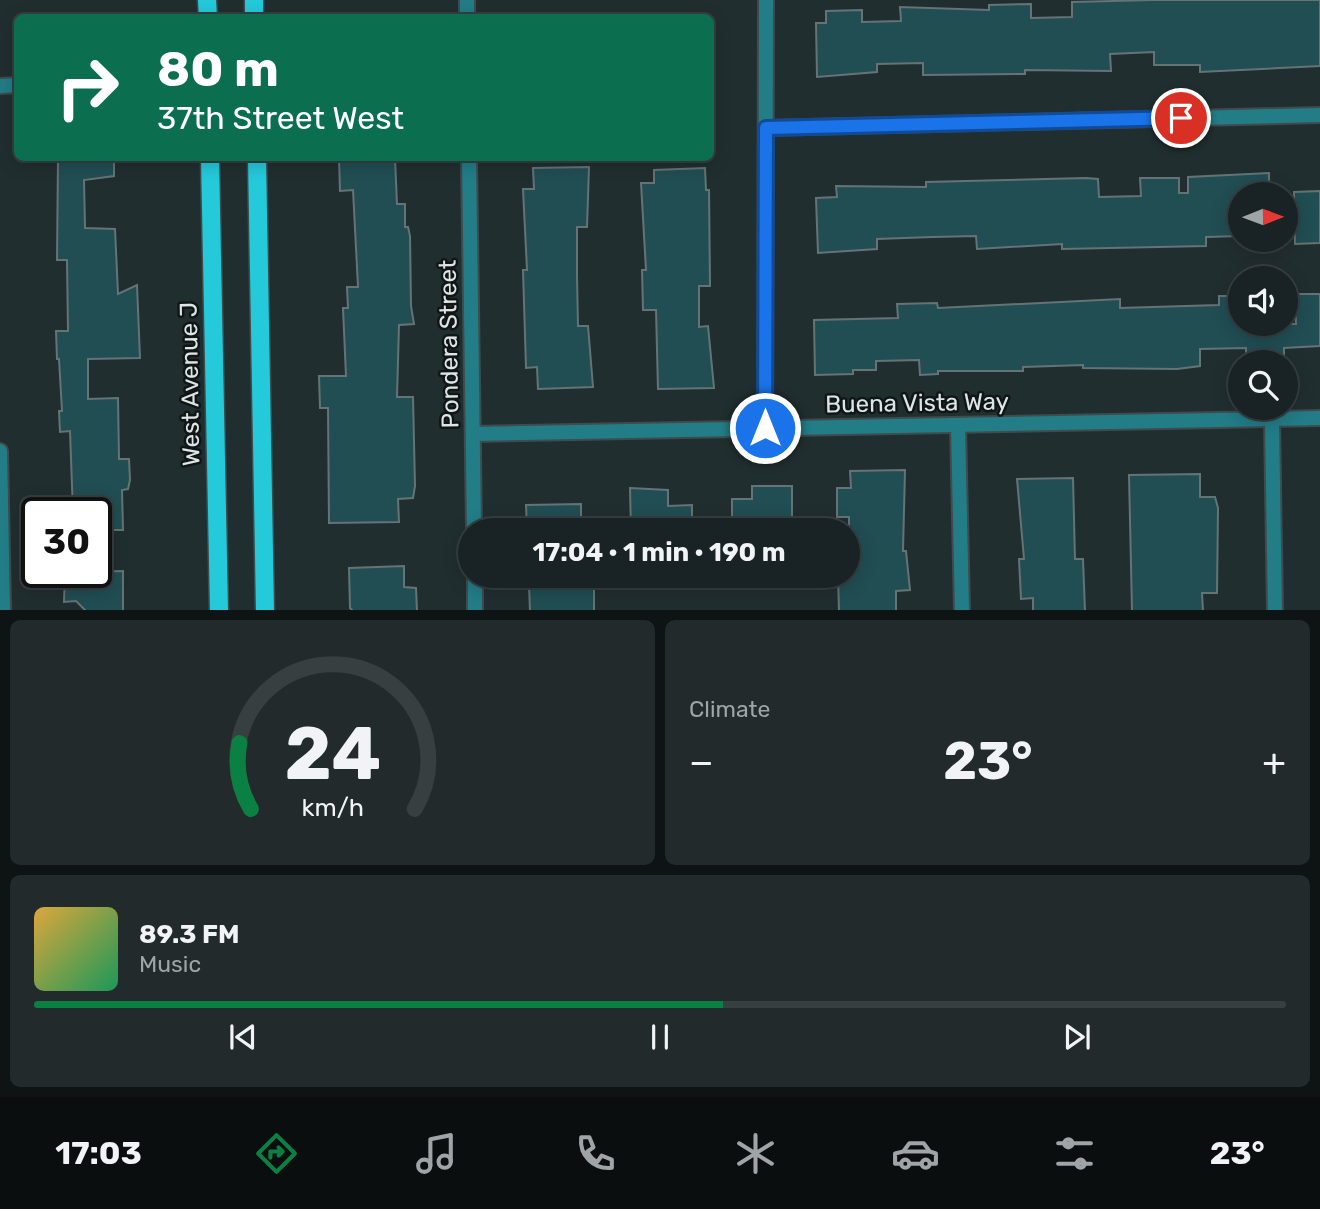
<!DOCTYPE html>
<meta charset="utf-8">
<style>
body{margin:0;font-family:Rubik,sans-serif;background:#222a2c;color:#f1f3f6;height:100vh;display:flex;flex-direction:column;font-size:26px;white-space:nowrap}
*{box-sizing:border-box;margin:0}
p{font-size:23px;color:#9fa4a6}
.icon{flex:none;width:38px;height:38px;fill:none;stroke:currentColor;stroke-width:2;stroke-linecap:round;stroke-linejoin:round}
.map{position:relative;height:610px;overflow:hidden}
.drawer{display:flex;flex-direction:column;gap:10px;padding:10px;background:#0e1314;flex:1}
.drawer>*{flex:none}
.banner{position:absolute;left:14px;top:14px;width:700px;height:147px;border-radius:10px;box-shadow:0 4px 18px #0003,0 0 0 2px #373f41;background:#0b6e4f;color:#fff;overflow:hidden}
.needle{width:46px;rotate:89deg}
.controls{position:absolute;left:1228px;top:182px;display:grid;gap:14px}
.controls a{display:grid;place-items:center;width:70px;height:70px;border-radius:50%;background:#192224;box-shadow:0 4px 18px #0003,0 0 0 2px #373f41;font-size:35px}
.speed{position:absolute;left:21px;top:497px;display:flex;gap:14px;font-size:35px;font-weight:700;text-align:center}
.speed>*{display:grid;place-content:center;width:91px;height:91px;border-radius:50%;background:#192224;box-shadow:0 4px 18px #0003,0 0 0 2px #373f41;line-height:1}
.speed .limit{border:4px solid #111;border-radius:10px;background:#fff;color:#111}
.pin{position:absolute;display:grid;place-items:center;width:60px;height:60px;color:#fff;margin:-30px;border:4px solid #fff;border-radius:50%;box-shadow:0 2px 7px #0007}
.me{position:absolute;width:77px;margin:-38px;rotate:0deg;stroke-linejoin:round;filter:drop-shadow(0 0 5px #0008)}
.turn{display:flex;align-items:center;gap:24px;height:147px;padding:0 28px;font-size:32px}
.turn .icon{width:91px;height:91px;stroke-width:2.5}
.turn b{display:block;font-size:49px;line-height:60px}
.big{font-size:52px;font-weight:700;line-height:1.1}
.drawer .widget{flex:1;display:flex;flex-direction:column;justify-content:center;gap:10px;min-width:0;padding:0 24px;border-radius:10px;background:#222a2c}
.drawer .dial{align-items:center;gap:0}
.dial svg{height:182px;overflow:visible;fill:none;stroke:#373f41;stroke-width:7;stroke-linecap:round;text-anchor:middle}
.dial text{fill:#f1f3f6;stroke:none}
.song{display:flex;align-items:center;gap:21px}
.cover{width:84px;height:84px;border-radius:10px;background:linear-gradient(135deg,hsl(40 70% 55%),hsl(150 70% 35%))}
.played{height:7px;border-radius:4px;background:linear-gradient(90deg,#0b8043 55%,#373f41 55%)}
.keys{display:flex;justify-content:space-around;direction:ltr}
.heat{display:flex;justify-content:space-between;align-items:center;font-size:38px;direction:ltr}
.drawer .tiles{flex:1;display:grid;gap:10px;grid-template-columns:1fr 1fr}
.widget:last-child{grid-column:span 2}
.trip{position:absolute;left:458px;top:518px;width:402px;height:70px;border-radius:35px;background:#192224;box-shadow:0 4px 18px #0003,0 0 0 2px #373f41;font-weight:700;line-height:70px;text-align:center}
.dock{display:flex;height:112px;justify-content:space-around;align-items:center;background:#0a0e0e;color:#9fa4a6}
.dock .icon{width:49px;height:49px}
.dock .on{color:#0b8043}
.dock b{font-size:32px;color:#f1f3f6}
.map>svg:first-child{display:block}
.building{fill:#214e53;stroke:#657375;stroke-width:2}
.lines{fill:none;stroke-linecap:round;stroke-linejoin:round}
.minor-casing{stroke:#3f4b4d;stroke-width:18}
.primary-casing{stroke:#3f4b4d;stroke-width:21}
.minor{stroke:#227d87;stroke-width:14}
.primary{stroke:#24c9da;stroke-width:18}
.route-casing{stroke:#114b97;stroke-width:18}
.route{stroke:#1a73e8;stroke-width:12}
.labels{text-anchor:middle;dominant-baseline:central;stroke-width:5;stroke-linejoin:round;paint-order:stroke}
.street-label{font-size:24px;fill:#dde5e6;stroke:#101516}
</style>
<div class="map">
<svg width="1320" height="611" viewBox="0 0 1320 611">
<rect width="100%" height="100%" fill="#212e30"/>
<g class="building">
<path d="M1153,0H1320V66L1200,72V65H1154V52L1110,54L1111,71L1025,70V74L923,75V63L877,64V72L817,77L816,23H826V11L862,10V22L901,21L900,7L989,10V5L1031,4V18L1072,17V2Z"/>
<path d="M58,158H114V176L84,180L85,228L115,229L118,294L137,285L140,358L88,359V399L118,398L119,459H129L130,480L128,489L122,490L123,530H96V513H73L70,431L60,432L59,411H62L59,359H57L56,331H68L67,260H57Z"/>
<path d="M339,158H395L397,204H405V227H408L410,236L411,306L414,324L399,325L397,397H413L415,486L413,498L398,499L399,522L329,523L328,408H320L319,376H346L343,308H348L347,287H358L353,190L340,191Z"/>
<path d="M589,167L587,227H577V276L578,326H588L593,387L538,389L537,367L526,368L523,270H527L523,189H534L533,168Z"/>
<path d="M705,168L706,190H709L710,286H699V327L708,326L714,388L658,389L656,310H643L642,270H646L641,183H654V170Z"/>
<path d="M1269,173V194H1241V236L1206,237V246L1062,249V244L977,249L976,236L932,237L877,239V249L818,253L816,198L837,197L836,186L926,187V182L1086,178L1098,179L1099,197L1141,196L1140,178H1179V193H1188V177Z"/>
<path d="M1320,191V243L1295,244L1294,192Z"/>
<path d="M1295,294H1320V346L1284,348V362H1246V348L1200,349V366L1177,369L1083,368V365L1023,367V371H938V374L920,375L919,360L876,361V370H853V374L815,375L814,320L898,318L897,304L937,303L938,308L1120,299V308L1219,305V296H1241V324H1296Z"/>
<path d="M905,470L903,551H906L910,590L896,591V611H839L838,576H849V517H837V488H851L850,471Z"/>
<path d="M1200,474V497H1215L1218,508L1217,593H1202L1203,611H1132L1129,475Z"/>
<path d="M1073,478L1075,559H1083L1085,611H1033V598L1021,599L1019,559H1024L1017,479Z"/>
<path d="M752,486H792V530H732V499H752Z"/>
<path d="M630,488L668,490V506L692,505V530H631Z"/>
<path d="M581,504V530H527L526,505Z"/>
<path d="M404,566V587L416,588L417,611H353L350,608L349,568Z"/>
<path d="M123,571V611H86L76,601L64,602L65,572Z"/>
<path d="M594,585V611H530L529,586Z"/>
</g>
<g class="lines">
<g class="minor-casing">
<g id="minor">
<path d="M467,0V18"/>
<path d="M0,86L18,85"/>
<path d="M766,128L1320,115"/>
<path d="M469,158L474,530"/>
<path d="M1272,422L1275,611"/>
<path d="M958,425L962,611"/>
<path d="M765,428L766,0"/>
<path d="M473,434L1320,418"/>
<path d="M0,451L3,611"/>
<path d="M475,576V611"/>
</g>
</g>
<g class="primary-casing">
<g id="primary">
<path d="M207,0L208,18"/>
<path d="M254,0V18"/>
<path d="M210,158L219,611"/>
<path d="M257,158L265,611"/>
</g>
</g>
<use href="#minor" class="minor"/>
<use href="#primary" class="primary"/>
</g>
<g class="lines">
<g class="route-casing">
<path id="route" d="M765,428L766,128L1181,118"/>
</g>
<use href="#route" class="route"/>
</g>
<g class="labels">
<g class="street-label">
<text transform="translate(449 344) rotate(-91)">Pondera Street</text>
<text transform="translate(190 384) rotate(-91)">West Avenue J</text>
<text transform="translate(917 403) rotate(-1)">Buena Vista Way</text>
</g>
</g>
</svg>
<div class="controls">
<a><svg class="needle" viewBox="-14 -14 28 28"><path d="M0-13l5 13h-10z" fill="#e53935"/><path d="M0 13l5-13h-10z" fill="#9fa4a6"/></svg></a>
<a><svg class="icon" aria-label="sound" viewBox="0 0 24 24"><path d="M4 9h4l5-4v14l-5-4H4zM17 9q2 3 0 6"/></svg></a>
<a><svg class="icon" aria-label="search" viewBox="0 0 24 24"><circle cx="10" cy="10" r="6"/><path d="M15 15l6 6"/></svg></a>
</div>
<div class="speed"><div class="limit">30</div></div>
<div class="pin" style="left:1181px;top:118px;background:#d93025"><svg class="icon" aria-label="arrive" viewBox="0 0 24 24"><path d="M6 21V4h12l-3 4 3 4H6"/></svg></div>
<svg class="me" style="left:765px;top:428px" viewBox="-20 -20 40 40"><circle r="17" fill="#1a73e8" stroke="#fff" stroke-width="3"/><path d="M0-11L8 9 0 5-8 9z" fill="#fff"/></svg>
<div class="trip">17:04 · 1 min · 190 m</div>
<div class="banner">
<div class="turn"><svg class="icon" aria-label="right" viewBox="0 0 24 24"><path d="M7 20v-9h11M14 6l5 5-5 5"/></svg><div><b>80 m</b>37th Street West</div></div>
</div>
</div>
<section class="drawer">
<div class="tiles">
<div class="widget dial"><svg viewBox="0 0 100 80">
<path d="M14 69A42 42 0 1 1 86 69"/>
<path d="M14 69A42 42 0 0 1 9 40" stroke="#0b8043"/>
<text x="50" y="56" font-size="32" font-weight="700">24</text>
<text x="50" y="72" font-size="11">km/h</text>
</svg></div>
<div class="widget"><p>Climate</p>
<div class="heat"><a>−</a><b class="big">23°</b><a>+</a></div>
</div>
<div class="widget">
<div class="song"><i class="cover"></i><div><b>89.3 FM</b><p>Music</p></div></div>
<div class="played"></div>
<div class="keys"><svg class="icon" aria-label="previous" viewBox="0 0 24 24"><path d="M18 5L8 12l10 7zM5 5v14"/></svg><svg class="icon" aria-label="pause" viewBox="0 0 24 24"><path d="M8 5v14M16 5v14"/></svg><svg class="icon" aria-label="next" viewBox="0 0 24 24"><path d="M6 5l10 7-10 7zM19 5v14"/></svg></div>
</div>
</div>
</section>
<nav class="dock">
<b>17:03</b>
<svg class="icon on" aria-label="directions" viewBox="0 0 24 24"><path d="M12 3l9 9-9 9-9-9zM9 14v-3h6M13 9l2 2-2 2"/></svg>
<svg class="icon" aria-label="music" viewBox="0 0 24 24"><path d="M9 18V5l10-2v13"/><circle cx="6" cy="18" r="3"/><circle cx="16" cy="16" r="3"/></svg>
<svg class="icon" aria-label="phone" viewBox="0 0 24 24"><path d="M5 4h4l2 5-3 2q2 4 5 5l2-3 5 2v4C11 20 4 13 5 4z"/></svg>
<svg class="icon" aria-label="climate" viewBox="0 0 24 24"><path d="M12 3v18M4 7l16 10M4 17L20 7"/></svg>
<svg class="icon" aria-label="car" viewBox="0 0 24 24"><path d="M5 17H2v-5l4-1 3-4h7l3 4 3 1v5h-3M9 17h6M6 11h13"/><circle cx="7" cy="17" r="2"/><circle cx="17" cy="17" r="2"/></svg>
<svg class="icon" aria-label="filters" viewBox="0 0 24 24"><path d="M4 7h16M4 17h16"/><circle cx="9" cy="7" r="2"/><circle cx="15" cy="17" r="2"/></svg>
<b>23°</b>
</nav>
